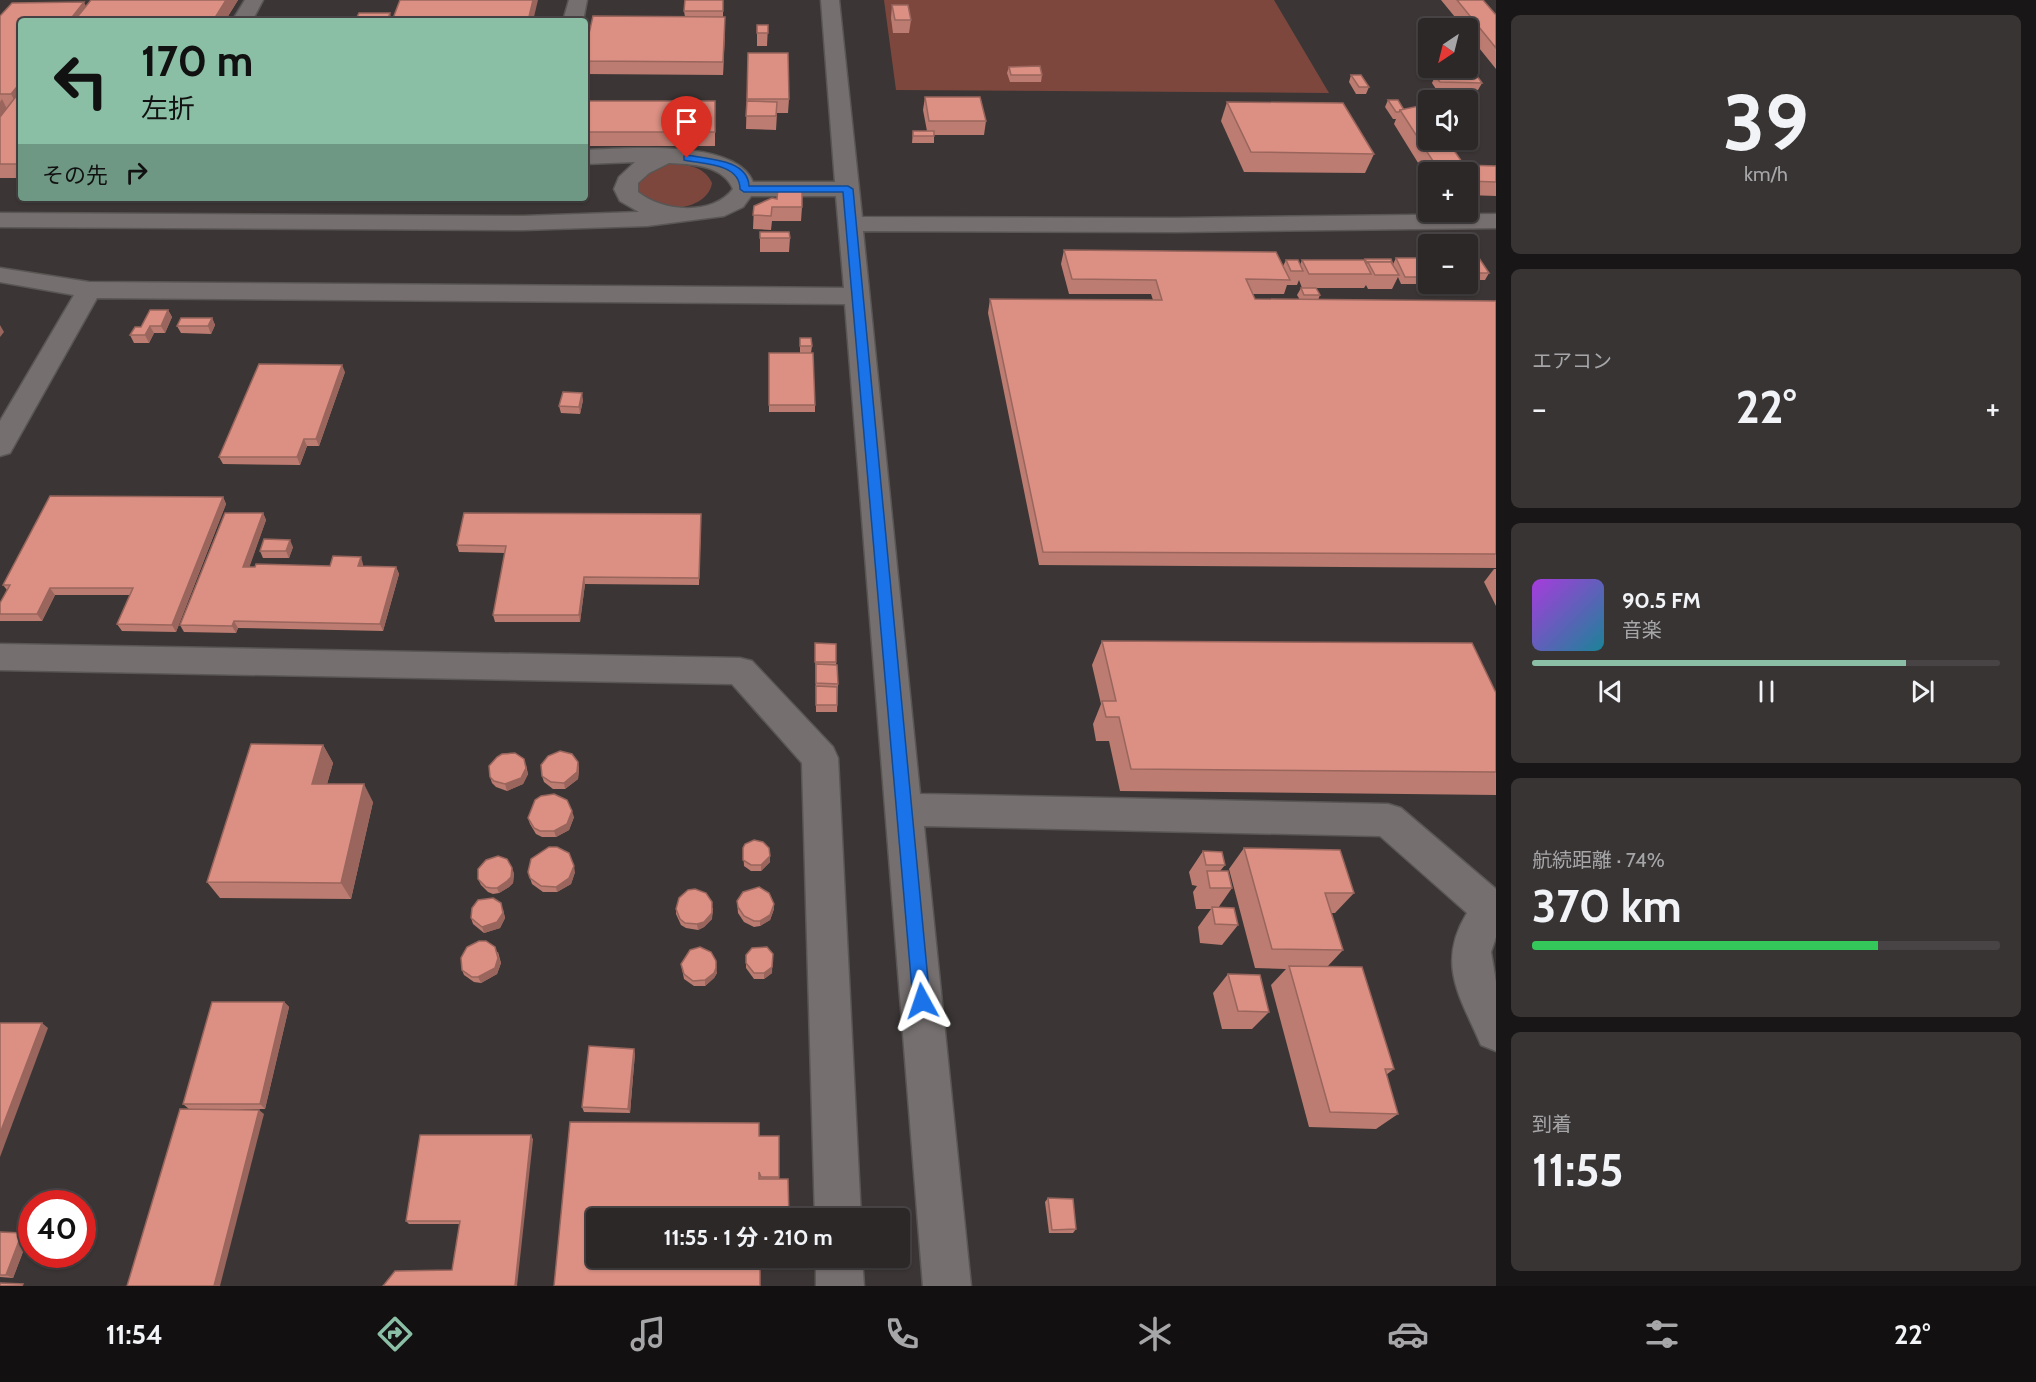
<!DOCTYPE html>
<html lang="ja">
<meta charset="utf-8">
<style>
body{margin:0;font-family:Cabin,"Noto Sans JP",sans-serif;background:#383434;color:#f1f3f6;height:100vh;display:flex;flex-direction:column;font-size:22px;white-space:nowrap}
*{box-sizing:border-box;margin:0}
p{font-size:20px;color:#a6a6a8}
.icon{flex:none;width:33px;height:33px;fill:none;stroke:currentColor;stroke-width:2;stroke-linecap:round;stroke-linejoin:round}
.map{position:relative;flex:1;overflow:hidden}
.side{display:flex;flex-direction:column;gap:15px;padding:15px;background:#181616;width:540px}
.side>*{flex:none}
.guide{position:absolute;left:18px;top:18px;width:570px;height:183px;border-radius:6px;box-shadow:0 2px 4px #0004,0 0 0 2px #484445;background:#8abfa5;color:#111;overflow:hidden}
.needle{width:39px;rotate:215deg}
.buttons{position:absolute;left:1418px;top:18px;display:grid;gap:12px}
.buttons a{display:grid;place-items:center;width:60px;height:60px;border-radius:6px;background:#2c2828;box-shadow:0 2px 4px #0004,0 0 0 2px #484445;font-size:30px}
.speed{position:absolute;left:18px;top:1190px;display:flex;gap:12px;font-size:30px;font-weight:700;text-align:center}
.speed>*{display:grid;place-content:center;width:78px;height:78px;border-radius:50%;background:#2c2828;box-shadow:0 2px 4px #0004,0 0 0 2px #484445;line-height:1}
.speed .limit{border:9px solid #d22;background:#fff;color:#111}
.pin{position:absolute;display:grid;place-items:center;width:51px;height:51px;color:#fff;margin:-62px -26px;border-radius:50% 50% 50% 0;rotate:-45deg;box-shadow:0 0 6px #0007}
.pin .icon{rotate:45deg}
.me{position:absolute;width:66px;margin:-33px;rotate:355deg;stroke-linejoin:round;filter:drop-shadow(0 0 4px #0008)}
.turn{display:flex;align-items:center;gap:21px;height:126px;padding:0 24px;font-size:27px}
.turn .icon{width:78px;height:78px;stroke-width:2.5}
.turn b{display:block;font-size:42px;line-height:51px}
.then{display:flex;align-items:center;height:57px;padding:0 24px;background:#0003;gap:12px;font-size:22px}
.big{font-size:45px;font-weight:700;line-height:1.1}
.side .tile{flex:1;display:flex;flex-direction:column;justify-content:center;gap:9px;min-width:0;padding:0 21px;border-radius:9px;background:#383434}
.side .dial{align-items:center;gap:0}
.dial b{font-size:78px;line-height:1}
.song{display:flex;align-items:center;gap:18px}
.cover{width:72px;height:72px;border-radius:9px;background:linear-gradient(135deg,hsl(280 70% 55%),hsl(190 70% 35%))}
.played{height:6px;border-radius:3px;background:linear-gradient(90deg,#8abfa5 80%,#484445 80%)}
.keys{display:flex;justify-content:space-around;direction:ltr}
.heat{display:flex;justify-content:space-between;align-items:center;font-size:33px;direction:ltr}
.charge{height:9px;border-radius:4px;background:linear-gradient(90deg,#34c759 74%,#484445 0)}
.trip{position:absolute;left:586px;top:1208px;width:324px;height:60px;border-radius:6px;background:#2c2828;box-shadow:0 2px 4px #0004,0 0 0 2px #484445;font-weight:700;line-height:60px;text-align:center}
.tabs{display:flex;height:96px;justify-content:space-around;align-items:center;background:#121010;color:#a6a6a8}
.tabs .icon{width:42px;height:42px}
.tabs .on{color:#8abfa5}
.tabs b{font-size:27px;color:#f1f3f6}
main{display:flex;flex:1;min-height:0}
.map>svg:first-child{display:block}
.green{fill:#7d473e}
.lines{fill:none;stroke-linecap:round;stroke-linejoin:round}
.minor-casing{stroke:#595655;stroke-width:3}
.minor{fill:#75706f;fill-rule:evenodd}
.wall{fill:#bc7c71;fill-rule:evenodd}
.shaded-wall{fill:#99655c}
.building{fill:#db9083;stroke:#99655c;stroke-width:1.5}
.route{fill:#1a73e8;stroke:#114b97;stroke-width:1.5}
</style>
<main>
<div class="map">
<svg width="1496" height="1286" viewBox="0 0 1496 1286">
<rect width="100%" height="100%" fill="#3b3635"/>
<g class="green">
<path d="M884,0H1274L1329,93L896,90Z"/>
<path d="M666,164C684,164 704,165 712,183C709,204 678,212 660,206C651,204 642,196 634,192L636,177L654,167Z"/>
</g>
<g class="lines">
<g class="minor-casing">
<g id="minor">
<path d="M245,0H263L252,21H232Z"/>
<path d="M569,0H587L583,21H563Z"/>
<path d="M821,0H839L862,217L1176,218L1496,214V228L1176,232L863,231L920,794L1388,804L1401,808L1496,889V937L1491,952L1496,982V1051L1481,1045C1460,996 1436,964 1467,913L1380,836L924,826L971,1286H923L845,304L97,298L10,453L0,456V421L74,295L0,282V268L89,282L844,288L836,196H751L743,207L724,216L647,226L523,230L0,227V213L523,216L639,212L620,201L614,189L619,177L635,162L585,164V150C625,149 735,138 753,182H835ZM669,163C692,164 723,165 733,189C713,216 662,212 638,192V183L649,173Z"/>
<path d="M0,644L740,658L752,661L833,747L838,758L861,1218H815L802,763L732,684L0,670Z"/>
<path d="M816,1257H862L864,1286H816Z"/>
</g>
</g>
<use href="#minor" class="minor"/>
</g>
<g class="wall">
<path d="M238,0L225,21H21V178H0V16L86,6Z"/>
<path d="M723,0V17H725V30L723,75L585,74V51L685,17L684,11Z"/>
<path d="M1441,0H1483L1496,15V69L1467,33V28H1464Z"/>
<path d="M892,5L911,20L909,33H893L891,18Z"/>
<path d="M757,25H768L767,46H757Z"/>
<path d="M748,53L789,99L788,113H777L776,130L746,129Z"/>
<path d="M1009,67L1042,75L1041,82H1010L1007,73Z"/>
<path d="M1351,75L1369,87L1366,94H1356L1349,82Z"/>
<path d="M1435,76L1482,83L1478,90L1436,89L1432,83Z"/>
<path d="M925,97L986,121L984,135H934V143H912L913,131H927L923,110Z"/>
<path d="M1388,100L1404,110L1464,165L1496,166V196L1467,195V172H1428V179L1394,124L1396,119H1393L1385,107Z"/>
<rect x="585" y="101" width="130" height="45"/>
<path d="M1227,102L1374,154L1365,173L1244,172L1221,121Z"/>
<path d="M754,206L802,207L801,221H772L771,230L753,229Z"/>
<path d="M760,232L790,238L789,252H760Z"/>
<path d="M1064,250L1283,266L1286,260L1300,265L1302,260L1364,261L1365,259L1393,264L1396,258H1428V284H1430H1401L1398,277L1392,289H1368L1366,285L1364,288H1316L1320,295L1318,300L1496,301V568L1039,565L988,313L990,299L1153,300L1151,294H1069L1061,264ZM1299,280L1302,288H1301L1297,295L1300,300L1255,299L1252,294H1284L1287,285H1297Z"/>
<path d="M1467,258L1489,273L1485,280H1467Z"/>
<path d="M168,310L172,317L165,333H154L149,343H134L130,335L141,327Z"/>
<path d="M212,318L215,325L211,334L181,333L177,326Z"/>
<path d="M800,338L812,346L811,353H800Z"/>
<path d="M769,353L815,405V412H769Z"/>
<path d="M345,372L319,446H307L300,465L223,464L219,457Z"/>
<path d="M583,400L580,414L561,413L559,406Z"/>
<path d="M223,497L226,504L176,632L122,631L117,624L130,595H55L42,621H0V603L7,590L3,585Z"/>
<path d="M263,513L266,520L249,567L330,566L363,564V567H396L399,574L383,631L238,628L236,633L184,632L180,625Z"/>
<path d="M701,521L699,585L585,584L580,622H495L493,615L505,553L459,552L457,545Z"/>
<path d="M293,547L289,558H263L260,551Z"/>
<path d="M1494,569H1496V606L1484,582Z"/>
<path d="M1102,641L1496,693V795L1120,791L1109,741H1096L1093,724L1101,704L1092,665Z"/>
<path d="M815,643L836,662L838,684L837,712H816Z"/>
<path d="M323,745L333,763L327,784L373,802L351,899L220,898L207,882Z"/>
<path d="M578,762L579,769L578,779L565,789H553L544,782L542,776Z"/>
<path d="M526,765L528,774L523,784L507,791L496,787L492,783L490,777Z"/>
<path d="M574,817L569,830L556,837H542L536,834L530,824L528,818Z"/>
<path d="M743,848L770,856V862L761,871H751L744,866Z"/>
<path d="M1244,848L1354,893L1335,913H1331L1343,950L1327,967L1394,1069L1386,1075L1398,1114L1376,1129L1309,1127L1271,985L1286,969L1255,968L1229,869Z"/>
<path d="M1203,851L1225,865L1220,871L1232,888L1218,908L1238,925L1222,945L1200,943L1198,927L1211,909H1196L1193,892L1197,886L1192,885L1189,872Z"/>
<path d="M575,872L571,884L557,892H543L532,884L530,878Z"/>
<path d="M514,873L513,883L509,887L499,893L493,894L488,892L481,885L478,879Z"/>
<path d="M737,901L774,904V909L770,920L760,926L754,927L744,922L738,913Z"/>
<path d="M713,908L712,919L704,927L698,930L686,928L681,925L676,914V909Z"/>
<path d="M503,909L505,918L500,928L484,933L473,924L471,918Z"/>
<path d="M498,952L501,963L497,974L481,983L474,982L464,975L462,970Z"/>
<path d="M746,955L772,973L764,979H754L746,968Z"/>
<path d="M681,964L717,973L714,978L705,986H694L684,979Z"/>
<path d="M1228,974L1269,1012L1252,1029H1222L1213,993Z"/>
<path d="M284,1002L289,1007L265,1109H189L183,1104Z"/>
<path d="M635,1053L630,1113L584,1112L582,1107Z"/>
<path d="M531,1135L533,1140L452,1270L460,1224H409L406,1221Z"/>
<path d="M759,1136H779V1179L597,1218Z"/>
<path d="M1048,1198L1076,1229L1073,1233H1049L1045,1202Z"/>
<path d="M0,1232L22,1233L29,1236L13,1278L0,1277Z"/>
</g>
<g class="shaded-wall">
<path d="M226,0H238L225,21H213Z"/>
<path d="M533,0H538L533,21H528Z"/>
<path d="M84,2L90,15L85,21H69Z"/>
<path d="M390,13L392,21H387Z"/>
<path d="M725,17V30L723,75V62Z"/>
<path d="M21,82V104L18,107L11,94Z"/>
<path d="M2,99L9,113L0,125V102Z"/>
<path d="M168,310L172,317L165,333L161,326Z"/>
<path d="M212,318L215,325L211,334L208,326Z"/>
<path d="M0,325L4,332L0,337Z"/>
<path d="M150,326L154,333L149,343L145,335Z"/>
<path d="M342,365L345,372L319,446L316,439Z"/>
<path d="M582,393L583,400L580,414L579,407Z"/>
<path d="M304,439L307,446L300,465L297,457Z"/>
<path d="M223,497L226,504L176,632L172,625Z"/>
<path d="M263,513L266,520L247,574L243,567Z"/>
<path d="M290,540L293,547L289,558L286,551Z"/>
<path d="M361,557L363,564L360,573L358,566Z"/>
<path d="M396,567L399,574L383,631L380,624Z"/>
<path d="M584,577L585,584L580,622L579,615Z"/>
<path d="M50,588L55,595L42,621L37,614Z"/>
<path d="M234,621L238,628L236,633L232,626Z"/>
<path d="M323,745L333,763L322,802L312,784Z"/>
<path d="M578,762L579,769L578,779L565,789L564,783Z"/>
<path d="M526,768L528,774L523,784L507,791L505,784Z"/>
<path d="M364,784L373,802L351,899L341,883Z"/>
<path d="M572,811L574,817L569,830L556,837L554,831Z"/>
<path d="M770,856V862L761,871V865Z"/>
<path d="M574,866L575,872L571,884L557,892L556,887Z"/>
<path d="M512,868L514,873L513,883L509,887L499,893L497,888Z"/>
<path d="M712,902V919L704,927L698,930L697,924Z"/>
<path d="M501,903L505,918L500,928L484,933L482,927Z"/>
<path d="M774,904V909L770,920L760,926V921Z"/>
<path d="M495,947L501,963L497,974L481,983L478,977Z"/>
<path d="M773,954L772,973L764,979V973Z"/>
<path d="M716,961L717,973L714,978L705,986V980Z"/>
<path d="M284,1002L289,1007L265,1109L260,1104Z"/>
<path d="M42,1023L48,1028L0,1157V1133Z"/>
<path d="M634,1049L635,1053L630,1113L628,1109Z"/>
<path d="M259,1110L264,1114L220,1286H214Z"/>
<path d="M531,1135L533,1140L517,1286H515Z"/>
<path d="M22,1233L29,1236L13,1278L6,1275Z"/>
</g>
<g class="building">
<path d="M91,0H226L213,21H74Z"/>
<path d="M400,0H533L528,21H392Z"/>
<path d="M685,0H723V11H684Z"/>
<path d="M1457,0H1483L1496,15V48Z"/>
<path d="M84,2L69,21H21V82L11,94H0V16L12,3Z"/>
<path d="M892,5H908L911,20H895Z"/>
<path d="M359,13H390L387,21H355Z"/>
<path d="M593,16L725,17L723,62L585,61V51Z"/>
<rect x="757" y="25" width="11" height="8"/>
<path d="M748,53H788L789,99H747Z"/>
<path d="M1040,66L1042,75H1011L1009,67Z"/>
<path d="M1351,75H1361L1369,87H1359Z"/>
<path d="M1435,76H1477L1482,83L1440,82Z"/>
<path d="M21,90V164H0V117Z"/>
<path d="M925,97H980L986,121H929Z"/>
<path d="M1388,100H1398L1404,110H1400L1399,112H1396Z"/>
<rect x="585" y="101" width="130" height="31"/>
<path d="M747,101L777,102L776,116H746Z"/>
<path d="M1227,102L1343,103L1374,154L1251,152Z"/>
<path d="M1424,105L1428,111V140H1447L1464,165L1496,166V182L1467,181V172H1440L1400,110Z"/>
<rect x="913" y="131" width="21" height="5"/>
<path d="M778,188L802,189V207H772L771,216L753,215L754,206L772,198L777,199Z"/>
<path d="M760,232H789L790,238H760Z"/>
<path d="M1064,250L1276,252L1290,280L1246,279L1255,299L1496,301V554L1043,552L990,299L1162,300L1156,280L1072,279Z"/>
<path d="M1396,258H1428V265H1427L1428,267V277H1405Z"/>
<path d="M1467,258H1479L1489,273H1467Z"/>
<path d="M1365,259H1391L1393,265L1391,262H1368L1367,263Z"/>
<path d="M1286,260H1298L1303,271H1291Z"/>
<path d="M1302,260H1364L1371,274H1309Z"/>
<path d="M1368,262H1391L1399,275H1375Z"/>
<path d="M1301,288H1316L1320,295H1304Z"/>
<path d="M150,310H168L161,326H150L145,335H130L135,327H141Z"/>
<path d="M181,318H212L208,326H177Z"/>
<path d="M800,338H811L812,346H800Z"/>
<path d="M769,353H813L815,405H769Z"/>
<path d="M259,364L342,365L316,439H304L297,457H219Z"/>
<path d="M563,392L582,393L579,407L559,406Z"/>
<path d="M50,496L223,497L172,625L117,624L133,588H50L37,614H0V603L10,585H3Z"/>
<path d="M225,513H263L243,567H255L256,564L330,566L333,556L361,557L358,566L396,567L380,624L234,621L232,626L180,625Z"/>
<path d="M464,513L701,514L699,578L584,577L579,615H493L506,546L457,545Z"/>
<path d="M264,539L290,540L286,551H260Z"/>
<path d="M1102,641L1472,643L1496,693V772L1131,769L1119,717H1106L1102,701H1116Z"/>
<path d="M815,643L836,644V662H815Z"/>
<path d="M816,664L837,665L838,684L816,683Z"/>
<path d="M816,686L837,687V705H816Z"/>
<path d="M251,744L323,745L312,784H364L341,883L207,882Z"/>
<path d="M560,751L572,754L578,762L577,772L564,783L551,782L542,776L541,765L548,756Z"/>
<path d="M515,753L524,759L526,768L521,778L505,784L494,781L490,777L489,766L497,757L502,754Z"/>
<path d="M554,794L567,800L572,811L567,824L554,831H540L534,828L528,818L535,800L541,796Z"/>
<path d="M754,840L763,842L769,848L770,856L761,865H751L743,860V848L745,844Z"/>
<path d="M549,847H557L569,853L574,866L569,878L556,887L541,886L530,878L528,872L531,859Z"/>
<path d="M1244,848L1340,850L1354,893H1325L1343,950L1272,949Z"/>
<path d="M1203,851L1222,852L1225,865H1206Z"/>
<path d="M498,856L507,859L512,868L511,877L507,881L497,888H491L486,887L478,879V869L486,860Z"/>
<path d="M1207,871H1228L1232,888H1210Z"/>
<path d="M759,887L769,893L774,904L770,915L760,921H754L744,916L738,907L737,901L743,892Z"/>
<path d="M695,889L706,893L712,902V913L704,922L697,924L685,923L680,919L676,909L679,898L688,890Z"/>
<path d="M493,898L501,903L503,913L497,922L482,927L471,918L472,908L478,900Z"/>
<path d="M1212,907L1234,908L1238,925L1215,924Z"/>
<path d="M479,941H486L495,947L498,958L495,968L478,977H472L462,970L461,958L467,947Z"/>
<path d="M700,947L711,952L716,961V968L714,973L705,980L693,981L684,974L681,964L690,950Z"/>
<path d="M767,947L773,954L772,967L764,973H754L746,963V955L752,948Z"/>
<path d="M1289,966L1362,967L1394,1069H1385L1398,1114L1330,1112Z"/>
<path d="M1228,974L1260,975L1269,1012L1238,1011Z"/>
<path d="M212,1002H284L260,1104H183Z"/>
<path d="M0,1023H42L0,1133Z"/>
<path d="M589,1046L634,1049L628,1109L582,1107Z"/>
<path d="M180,1109L259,1110L214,1286H127Z"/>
<path d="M570,1122L759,1123V1136H779V1177H761L759,1172V1179H788L789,1218H597V1257H760V1286H554Z"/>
<path d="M420,1135H531L515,1286H383L395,1271L452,1270L460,1221H406Z"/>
<path d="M1048,1198L1073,1199L1076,1229L1052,1230Z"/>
<path d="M0,1232L22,1233L6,1275H0Z"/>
<path d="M0,1283L23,1284L22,1286H0Z"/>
</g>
<path class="route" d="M687,155C706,159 748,159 749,186H848L853,189L930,1001L928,1007L922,1009L916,1007L913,1001L843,192H744L740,189C740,163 702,164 684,160V156Z"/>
</svg>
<div class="buttons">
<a><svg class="needle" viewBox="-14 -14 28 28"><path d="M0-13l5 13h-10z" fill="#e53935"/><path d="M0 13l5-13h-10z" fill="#a6a6a8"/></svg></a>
<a><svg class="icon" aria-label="sound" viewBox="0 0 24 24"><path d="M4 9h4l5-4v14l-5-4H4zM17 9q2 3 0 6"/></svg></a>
<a>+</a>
<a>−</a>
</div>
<div class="speed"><div class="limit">40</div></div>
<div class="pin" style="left:687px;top:158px;background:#d93025"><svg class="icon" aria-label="arrive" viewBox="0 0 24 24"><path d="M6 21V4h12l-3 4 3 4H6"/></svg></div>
<svg class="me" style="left:922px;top:1001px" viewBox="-20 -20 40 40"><path d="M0-17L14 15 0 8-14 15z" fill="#1a73e8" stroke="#fff" stroke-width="4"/></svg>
<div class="trip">11:55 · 1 分 · 210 m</div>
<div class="guide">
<div class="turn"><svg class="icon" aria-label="left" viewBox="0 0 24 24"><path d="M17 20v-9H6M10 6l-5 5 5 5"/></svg><div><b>170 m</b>左折</div></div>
<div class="then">その先<svg class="icon" aria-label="right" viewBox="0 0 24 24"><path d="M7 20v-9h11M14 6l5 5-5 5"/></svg></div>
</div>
</div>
<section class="side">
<div class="tile dial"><b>39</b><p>km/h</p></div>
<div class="tile"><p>エアコン</p>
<div class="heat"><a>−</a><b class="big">22°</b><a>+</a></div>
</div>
<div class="tile">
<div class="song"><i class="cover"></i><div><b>90.5 FM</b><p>音楽</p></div></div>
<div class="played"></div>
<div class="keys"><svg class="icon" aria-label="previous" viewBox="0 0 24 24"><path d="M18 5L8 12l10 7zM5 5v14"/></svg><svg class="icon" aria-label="pause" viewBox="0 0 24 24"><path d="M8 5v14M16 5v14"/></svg><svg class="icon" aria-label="next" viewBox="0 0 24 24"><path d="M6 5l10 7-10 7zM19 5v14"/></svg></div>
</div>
<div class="tile"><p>航続距離 · 74%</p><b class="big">370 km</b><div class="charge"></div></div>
<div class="tile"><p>到着</p><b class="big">11:55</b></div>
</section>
</main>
<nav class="tabs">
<b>11:54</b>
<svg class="icon on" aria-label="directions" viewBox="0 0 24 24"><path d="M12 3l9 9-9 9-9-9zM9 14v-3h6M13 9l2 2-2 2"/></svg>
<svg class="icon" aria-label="music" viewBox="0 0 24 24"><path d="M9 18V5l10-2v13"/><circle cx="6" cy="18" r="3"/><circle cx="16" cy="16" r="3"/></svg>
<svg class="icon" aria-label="phone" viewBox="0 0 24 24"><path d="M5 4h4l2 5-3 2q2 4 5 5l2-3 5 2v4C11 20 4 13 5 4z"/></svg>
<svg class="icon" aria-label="climate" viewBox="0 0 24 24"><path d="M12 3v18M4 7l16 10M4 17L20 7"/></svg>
<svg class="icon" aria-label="car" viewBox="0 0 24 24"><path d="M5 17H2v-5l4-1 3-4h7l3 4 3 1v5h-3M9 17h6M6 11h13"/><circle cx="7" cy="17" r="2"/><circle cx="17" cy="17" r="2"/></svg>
<svg class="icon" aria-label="filters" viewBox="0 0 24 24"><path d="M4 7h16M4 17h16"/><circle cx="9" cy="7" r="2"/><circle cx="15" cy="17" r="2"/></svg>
<b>22°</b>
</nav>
